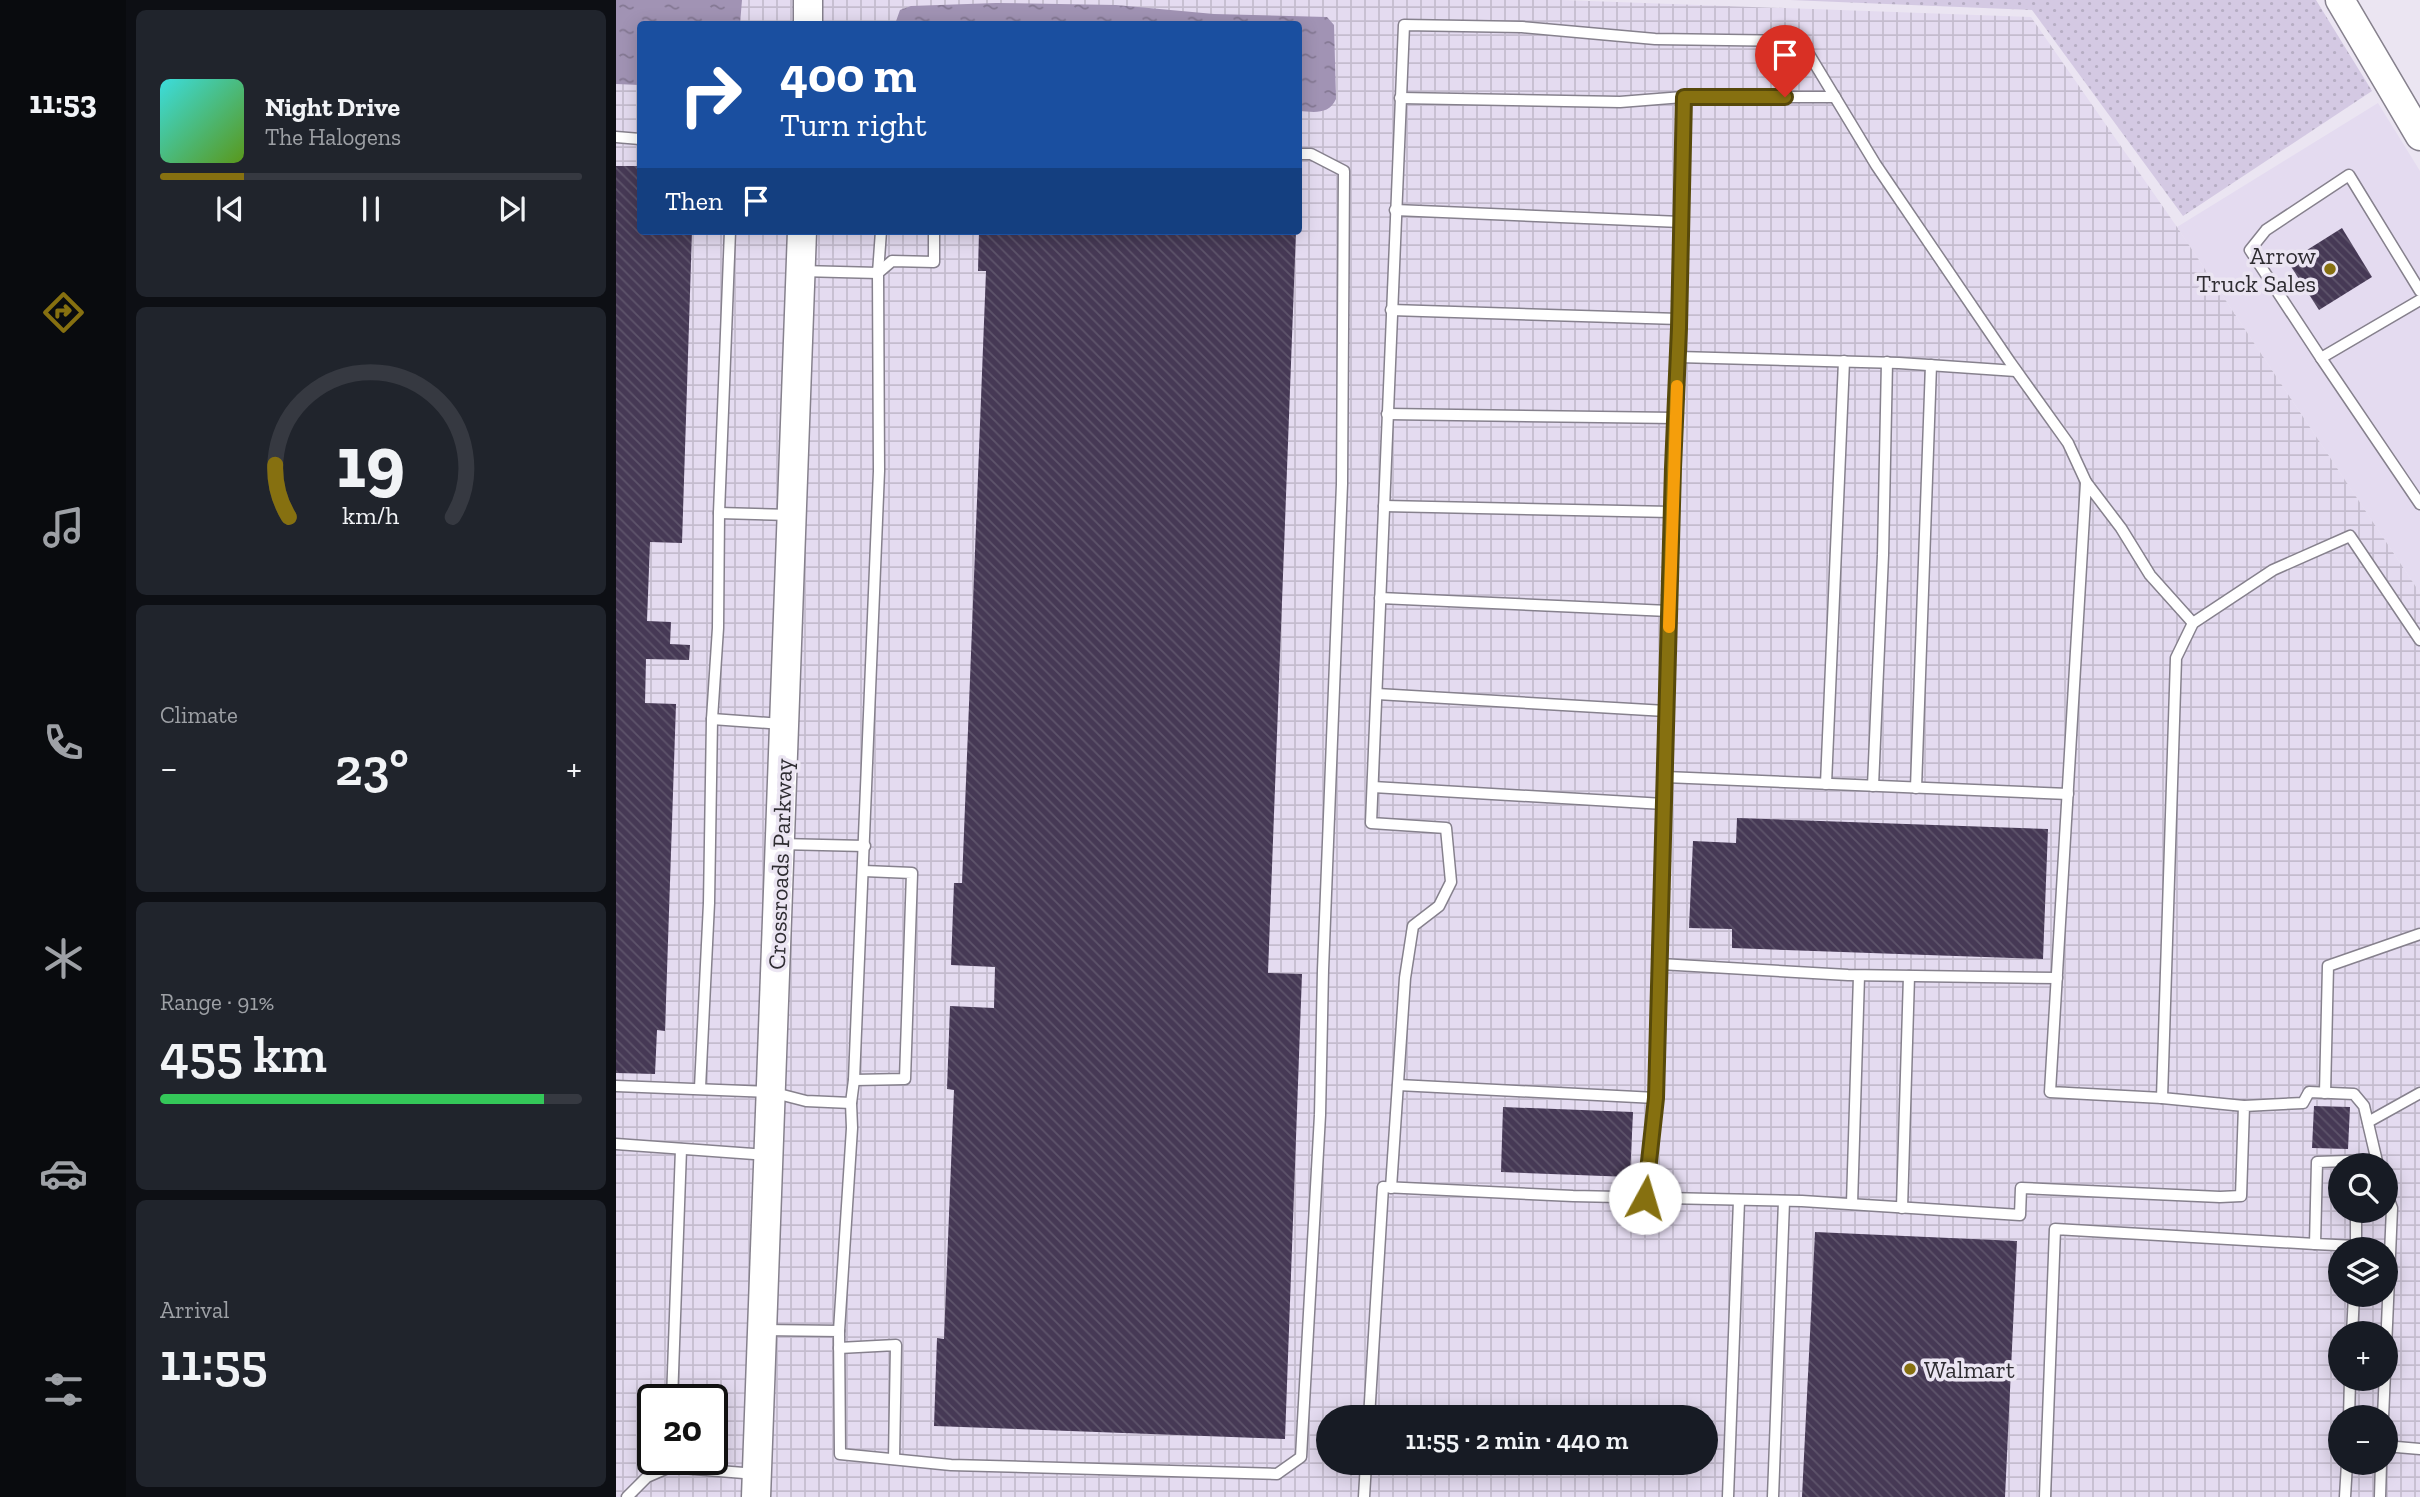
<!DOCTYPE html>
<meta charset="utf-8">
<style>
body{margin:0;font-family:"Zilla Slab",serif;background:#20242c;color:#f1f3f6;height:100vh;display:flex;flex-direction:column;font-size:26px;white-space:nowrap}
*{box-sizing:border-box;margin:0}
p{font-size:23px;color:#9ea1a6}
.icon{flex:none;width:38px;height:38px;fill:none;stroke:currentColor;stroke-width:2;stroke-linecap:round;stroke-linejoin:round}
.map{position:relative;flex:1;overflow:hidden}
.sheet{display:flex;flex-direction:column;gap:10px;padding:10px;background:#0d0f14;width:490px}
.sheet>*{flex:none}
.top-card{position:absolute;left:21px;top:21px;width:665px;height:214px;border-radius:7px;box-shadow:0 4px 18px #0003;background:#1a4fa0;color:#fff;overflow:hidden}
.buttons{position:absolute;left:1712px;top:1153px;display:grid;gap:14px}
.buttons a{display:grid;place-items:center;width:70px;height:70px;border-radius:50%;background:#171b24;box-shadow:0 4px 18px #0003;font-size:35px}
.speed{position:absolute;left:21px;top:1384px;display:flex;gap:14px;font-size:35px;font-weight:700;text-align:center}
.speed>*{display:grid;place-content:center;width:91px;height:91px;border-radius:50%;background:#171b24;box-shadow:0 4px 18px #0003;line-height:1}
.speed .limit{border:4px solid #111;border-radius:10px;background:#fff;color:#111}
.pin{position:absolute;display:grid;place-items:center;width:60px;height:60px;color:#fff;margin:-72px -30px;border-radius:50% 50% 50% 0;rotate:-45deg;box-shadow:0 0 7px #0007}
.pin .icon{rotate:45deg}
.me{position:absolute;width:77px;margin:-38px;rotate:6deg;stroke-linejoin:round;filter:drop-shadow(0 0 5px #0008)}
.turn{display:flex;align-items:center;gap:24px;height:147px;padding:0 28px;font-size:32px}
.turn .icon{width:91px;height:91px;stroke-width:2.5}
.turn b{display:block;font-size:49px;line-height:60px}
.then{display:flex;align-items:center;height:66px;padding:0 28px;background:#0003;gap:14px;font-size:26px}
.big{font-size:52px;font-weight:600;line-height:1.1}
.sheet .tile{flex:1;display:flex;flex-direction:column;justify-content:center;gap:10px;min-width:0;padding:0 24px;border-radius:10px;background:#20242c}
.sheet .dial{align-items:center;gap:0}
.dial svg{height:182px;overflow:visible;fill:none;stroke:#363941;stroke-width:7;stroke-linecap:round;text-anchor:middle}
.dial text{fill:#f1f3f6;stroke:none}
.song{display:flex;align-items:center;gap:21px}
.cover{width:84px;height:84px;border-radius:10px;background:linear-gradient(135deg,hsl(180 70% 55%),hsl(90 70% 35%))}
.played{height:7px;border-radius:4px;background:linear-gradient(90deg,#867010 20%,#363941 20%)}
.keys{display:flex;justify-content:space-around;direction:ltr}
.heat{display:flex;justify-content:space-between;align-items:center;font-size:38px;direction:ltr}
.charge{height:10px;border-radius:5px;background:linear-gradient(90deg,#34c759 91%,#363941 0)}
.trip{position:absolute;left:700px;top:1405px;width:402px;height:70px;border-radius:35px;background:#171b24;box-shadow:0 4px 18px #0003;font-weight:600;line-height:70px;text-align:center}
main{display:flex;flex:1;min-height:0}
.tab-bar{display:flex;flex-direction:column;width:126px;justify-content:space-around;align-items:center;background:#090b0e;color:#9ea1a6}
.tab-bar .icon{width:49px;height:49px}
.tab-bar .on{color:#867010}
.tab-bar b{font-size:32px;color:#f1f3f6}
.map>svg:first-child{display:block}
.built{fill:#e4dbf0}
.industrial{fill:url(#industrial-grid);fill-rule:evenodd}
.grass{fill:url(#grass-dots)}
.water{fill:url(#water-ripples)}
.building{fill:url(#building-back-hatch)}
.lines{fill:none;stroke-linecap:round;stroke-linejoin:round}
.lane-casing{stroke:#86818d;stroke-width:13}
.secondary-casing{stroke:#86818d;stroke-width:31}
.lane{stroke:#fff;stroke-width:10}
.secondary{stroke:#fff;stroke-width:28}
.route-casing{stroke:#57490a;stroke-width:18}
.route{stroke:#867010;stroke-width:12}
.slow{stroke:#f59e0b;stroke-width:12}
.poi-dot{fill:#867010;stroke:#ebe5f2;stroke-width:2.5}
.labels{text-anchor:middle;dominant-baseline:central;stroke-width:7;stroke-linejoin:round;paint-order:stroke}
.poi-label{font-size:24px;fill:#2e2c31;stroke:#ebe5f2;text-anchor:end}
.street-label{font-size:24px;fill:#2e2c31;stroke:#ebe5f2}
</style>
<main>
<nav class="tab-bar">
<b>11:53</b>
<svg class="icon on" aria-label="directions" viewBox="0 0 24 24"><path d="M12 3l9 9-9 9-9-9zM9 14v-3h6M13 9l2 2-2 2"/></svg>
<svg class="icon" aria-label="music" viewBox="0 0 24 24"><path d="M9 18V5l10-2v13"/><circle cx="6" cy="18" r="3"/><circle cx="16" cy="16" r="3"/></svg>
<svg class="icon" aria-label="phone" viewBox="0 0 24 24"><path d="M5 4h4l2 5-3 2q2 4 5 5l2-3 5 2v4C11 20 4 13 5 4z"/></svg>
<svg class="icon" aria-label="climate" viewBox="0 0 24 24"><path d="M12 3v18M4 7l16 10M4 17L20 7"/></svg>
<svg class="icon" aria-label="car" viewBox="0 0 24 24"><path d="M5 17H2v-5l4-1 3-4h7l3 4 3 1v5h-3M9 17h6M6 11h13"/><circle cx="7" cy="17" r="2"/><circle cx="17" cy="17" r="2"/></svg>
<svg class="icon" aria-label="filters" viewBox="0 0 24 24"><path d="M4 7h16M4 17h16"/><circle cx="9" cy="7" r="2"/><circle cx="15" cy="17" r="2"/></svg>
</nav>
<section class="sheet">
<div class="tile">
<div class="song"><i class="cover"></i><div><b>Night Drive</b><p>The Halogens</p></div></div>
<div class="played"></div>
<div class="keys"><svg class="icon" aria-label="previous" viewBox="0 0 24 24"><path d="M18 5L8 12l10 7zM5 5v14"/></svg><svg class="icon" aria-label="pause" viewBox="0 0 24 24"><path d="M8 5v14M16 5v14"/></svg><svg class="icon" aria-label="next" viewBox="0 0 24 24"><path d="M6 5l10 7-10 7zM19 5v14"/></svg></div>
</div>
<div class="tile dial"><svg viewBox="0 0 100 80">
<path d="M14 69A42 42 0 1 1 86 69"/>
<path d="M14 69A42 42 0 0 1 8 46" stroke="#867010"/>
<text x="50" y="56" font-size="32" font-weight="700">19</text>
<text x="50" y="72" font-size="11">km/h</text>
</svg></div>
<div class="tile"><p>Climate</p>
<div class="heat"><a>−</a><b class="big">23°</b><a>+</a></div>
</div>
<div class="tile"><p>Range · 91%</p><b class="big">455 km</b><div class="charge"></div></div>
<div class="tile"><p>Arrival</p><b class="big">11:55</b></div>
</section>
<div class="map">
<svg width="1804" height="1497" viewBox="0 0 1804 1497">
<defs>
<pattern id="industrial-grid" width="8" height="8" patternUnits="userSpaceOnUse" patternTransform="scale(1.75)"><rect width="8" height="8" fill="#e4dbf0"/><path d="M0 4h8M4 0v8" fill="none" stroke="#c4bcce"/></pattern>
<pattern id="grass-dots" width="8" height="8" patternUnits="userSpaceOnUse" patternTransform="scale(1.75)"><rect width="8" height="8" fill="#d4c9e3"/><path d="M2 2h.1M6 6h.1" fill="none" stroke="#b6adc3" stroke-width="1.8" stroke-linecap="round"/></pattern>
<pattern id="water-ripples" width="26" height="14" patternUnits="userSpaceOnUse" patternTransform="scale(1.75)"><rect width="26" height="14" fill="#a193b4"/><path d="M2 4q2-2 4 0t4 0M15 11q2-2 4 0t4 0" fill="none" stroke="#847893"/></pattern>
<pattern id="building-back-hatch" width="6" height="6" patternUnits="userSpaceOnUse" patternTransform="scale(1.75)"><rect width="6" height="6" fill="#463955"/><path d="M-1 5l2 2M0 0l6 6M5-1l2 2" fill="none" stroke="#5e546b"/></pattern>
</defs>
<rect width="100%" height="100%" fill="#ebe5f2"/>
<path class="built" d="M1762,103L1804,171V593L1561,227Z"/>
<path class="industrial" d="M0,0H946L1415,17L1561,227L1804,593V1497H0ZM24,24H682V231H24ZM1724,1166H1769V1211H1724ZM1724,1250H1769V1295H1724ZM1724,1334H1769V1379H1724ZM37,1400H96V1460H37ZM712,1418H1090V1463H712ZM1724,1418H1769V1463H1724Z"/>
<path class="grass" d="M1174,0H1700L1756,91L1567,216L1416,10Z"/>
<g class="water">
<path d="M0,0H126L124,24H24V85L0,84Z"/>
<path d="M380,3L500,5L598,14L711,17L718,25L720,99C713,115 698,112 683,111L682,24H279L284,10L295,6Z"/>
</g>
<g class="building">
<path d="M0,166H24V231H76L66,543L34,542L31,621L55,622L54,644L74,645L73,660L30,659L29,703L60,704L49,1031L41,1030L39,1074L0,1073Z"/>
<path d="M1726,228L1756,277L1703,310L1672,262Z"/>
<path d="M363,231H680L652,973L686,974L669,1439L318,1426L321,1338L328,1339L338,1090L331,1089L334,1006L378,1008L379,967L335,965L338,883H346L370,271H362Z"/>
<path d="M1121,818L1432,829L1427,959L1116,948V929L1073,928L1077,841L1120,843Z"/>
<path d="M1698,1106L1734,1107L1732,1149L1696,1148Z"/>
<path d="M887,1107L1017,1112L1014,1177L885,1172Z"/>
<path d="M1199,1232L1401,1241L1389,1497H1186Z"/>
</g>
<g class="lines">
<g class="lane-casing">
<g id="lane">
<path d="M784,98L1004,102L1067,97"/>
<path d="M0,137L24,139"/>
<path d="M779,210L1065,222"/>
<path d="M185,271L262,273L265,231"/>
<path d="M1804,300L1705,358L1804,504"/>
<path d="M775,310L1063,319"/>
<path d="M1062,357L1283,363L1400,371"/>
<path d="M1705,358L1634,250L1650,230L1733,175L1804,291"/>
<path d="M771,414L1059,418"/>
<path d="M768,506L1056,512"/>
<path d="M103,513L174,515"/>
<path d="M764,598L1053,611"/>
<path d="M761,694L1050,711"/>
<path d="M96,719L166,724"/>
<path d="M1049,777L1452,794"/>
<path d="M1210,784L1228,361"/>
<path d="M1257,786L1267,555L1271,362"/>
<path d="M757,787L1048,804"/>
<path d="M1300,788L1315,365"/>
<path d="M164,844L249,846"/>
<path d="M1044,964L1232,975L1441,978"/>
<path d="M238,1080L289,1079L296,873L248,871"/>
<path d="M782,1085L1040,1098L1029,1198"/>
<path d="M0,1086L155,1092L190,1101L235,1103"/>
<path d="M84,1088L93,903L96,719L102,628L103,513L114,231"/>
<path d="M1709,1093L1712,966L1804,934"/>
<path d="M1040,1098L1057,468L1063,329L1067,97H1219"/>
<path d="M1546,1098L1434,1092L1470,482L1505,528L1534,575L1577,623"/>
<path d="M1628,1106L1546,1098L1560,658L1577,623L1657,570L1734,536L1804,640"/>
<path d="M1752,1122L1804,1093"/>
<path d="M0,1144L151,1155"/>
<path d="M775,1188L789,978L797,926L823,906L835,882L830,828L755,823L788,25L906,27L1039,39L1185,41L1260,165L1394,362L1452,443L1470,482"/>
<path d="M1236,1204L1243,976"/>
<path d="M1286,1208L1293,976"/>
<path d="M1740,1211V1246L1699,1244L1701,1162L1760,1160"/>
<path d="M147,1330L223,1331L224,1454L335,1465L661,1474L685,1457L704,1115L707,970L726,484L728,171L695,154H682"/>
<path d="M223,1331L236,1128L235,1103L238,1080L263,471L262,273L276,261L318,262V231"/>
<path d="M1736,1334L1738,1295"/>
<path d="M223,1348L280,1345L278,1459"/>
<path d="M56,1400L65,1149"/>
<path d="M753,1418L767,1187L957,1196L1186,1201L1404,1215L1405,1188L1604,1197L1625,1196L1628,1106L1687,1103L1693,1092L1738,1094L1748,1106L1762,1166"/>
<path d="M1733,1418L1734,1379"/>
<path d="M1767,1418L1776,1208L1769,1189"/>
<path d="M1769,1446L1804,1449"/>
<path d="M54,1460V1467L140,1474"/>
<path d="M11,1497L31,1477L54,1467"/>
<path d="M748,1497L750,1463"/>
<path d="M1112,1497L1123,1200"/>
<path d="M1157,1497L1168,1201"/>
<path d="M1429,1497L1439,1229L1699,1244"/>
<path d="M1729,1497L1731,1463"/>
<path d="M1764,1497L1765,1463"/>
</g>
</g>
<g class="secondary-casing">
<g id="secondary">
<path d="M1724,0L1804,136"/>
<path d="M192,24V0"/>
<path d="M140,1497L186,231"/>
</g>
</g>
<use href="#lane" class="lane"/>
<use href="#secondary" class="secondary"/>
</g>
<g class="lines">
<g class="route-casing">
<path id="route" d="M1029,1198L1040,1098L1057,468L1063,328L1068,97H1169"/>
</g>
<use href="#route" class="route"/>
<path class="slow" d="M1053,627L1061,386"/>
</g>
<g class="poi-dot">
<circle cx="1714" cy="269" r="7"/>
<circle cx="1294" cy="1369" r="7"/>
</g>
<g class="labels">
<g class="poi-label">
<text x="1700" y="255">Arrow<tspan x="1700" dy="28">Truck Sales</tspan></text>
<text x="1308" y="1369" text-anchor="start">Walmart</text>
</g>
<g class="street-label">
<text transform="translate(164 864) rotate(-88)">Crossroads Parkway</text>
</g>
</g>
</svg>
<div class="buttons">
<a><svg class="icon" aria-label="search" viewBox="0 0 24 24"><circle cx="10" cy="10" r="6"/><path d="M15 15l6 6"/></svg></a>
<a><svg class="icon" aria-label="layers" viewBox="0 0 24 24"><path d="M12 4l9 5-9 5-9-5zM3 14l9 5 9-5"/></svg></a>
<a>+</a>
<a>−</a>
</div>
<div class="speed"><div class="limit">20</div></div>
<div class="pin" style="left:1169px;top:97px;background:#d93025"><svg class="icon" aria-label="arrive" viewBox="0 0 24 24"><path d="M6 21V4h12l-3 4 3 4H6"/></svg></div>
<svg class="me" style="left:1029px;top:1198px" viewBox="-20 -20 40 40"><circle r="19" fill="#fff"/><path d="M0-13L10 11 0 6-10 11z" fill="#867010"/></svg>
<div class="trip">11:55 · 2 min · 440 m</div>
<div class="top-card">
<div class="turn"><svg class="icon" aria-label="right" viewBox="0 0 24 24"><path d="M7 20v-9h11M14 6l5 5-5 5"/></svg><div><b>400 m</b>Turn right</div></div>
<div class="then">Then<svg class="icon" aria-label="arrive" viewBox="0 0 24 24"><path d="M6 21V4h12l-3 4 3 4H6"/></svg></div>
</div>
</div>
</main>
